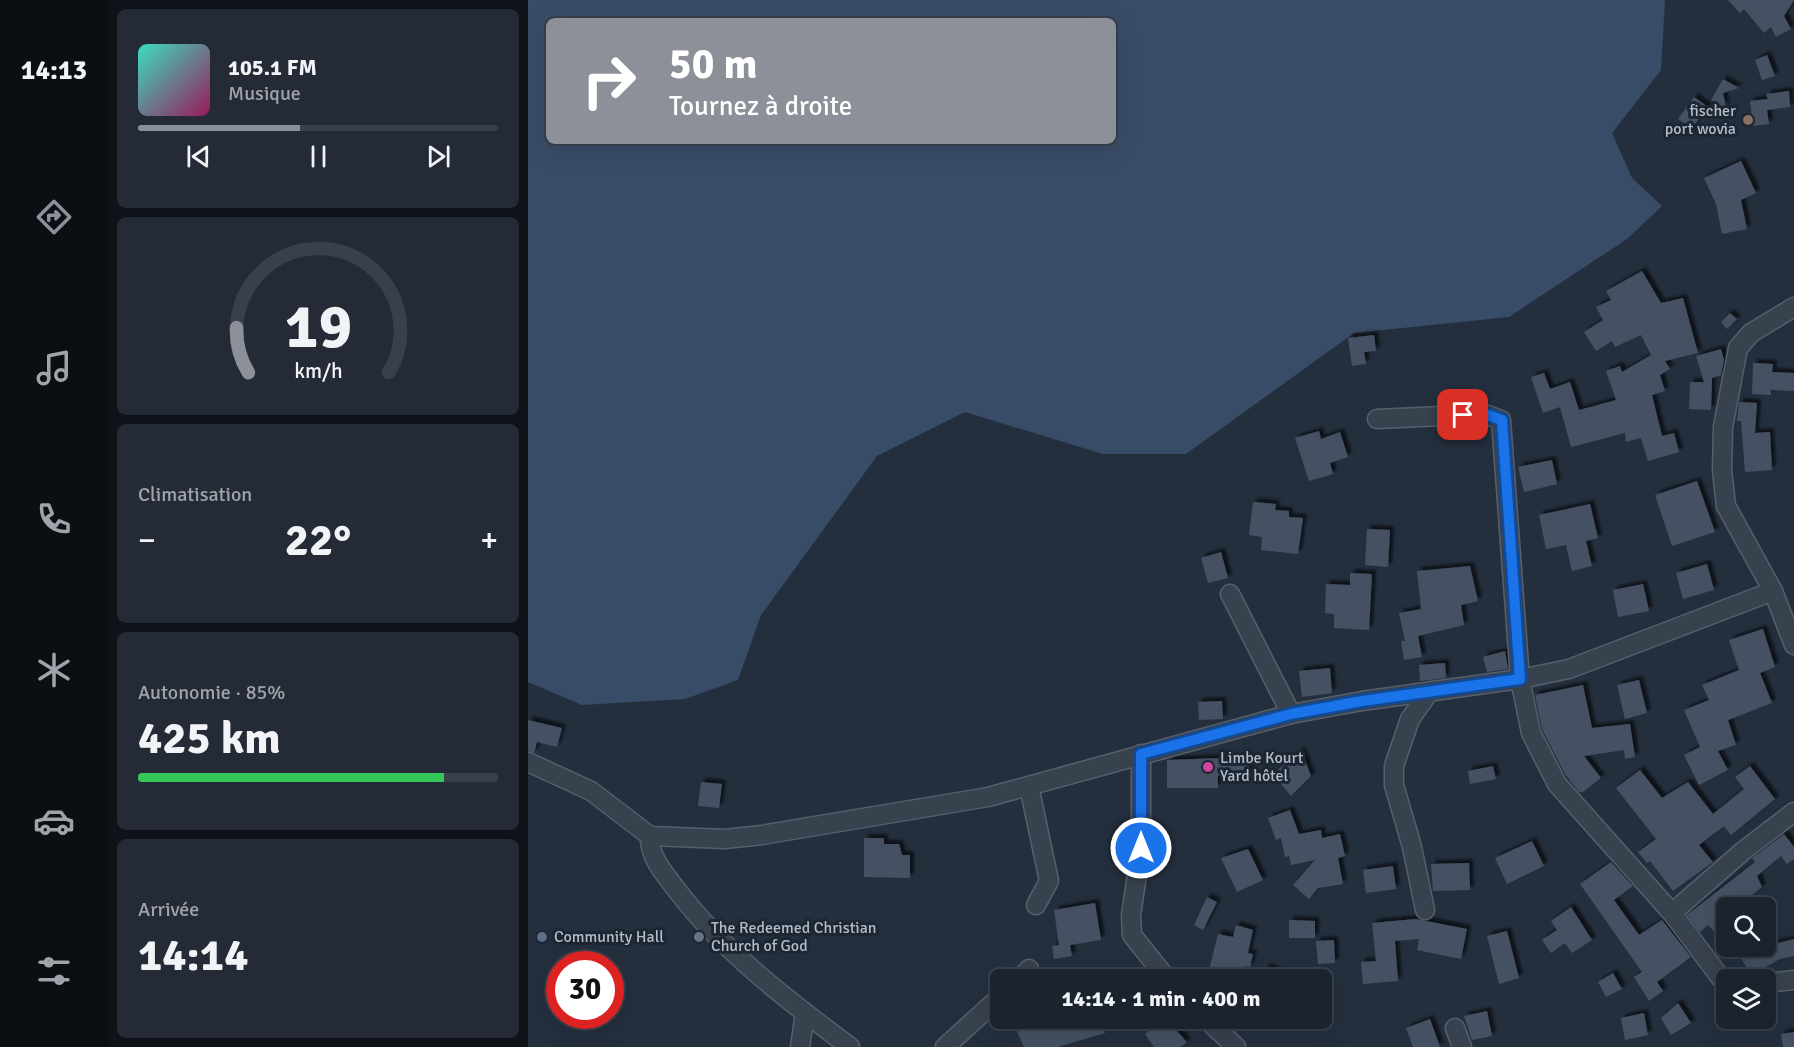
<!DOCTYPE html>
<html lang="fr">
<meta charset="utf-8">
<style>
body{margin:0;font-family:Signika,sans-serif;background:#242b36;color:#f1f3f6;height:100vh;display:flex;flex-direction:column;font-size:22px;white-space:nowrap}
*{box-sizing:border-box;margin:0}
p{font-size:20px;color:#a0a4aa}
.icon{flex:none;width:33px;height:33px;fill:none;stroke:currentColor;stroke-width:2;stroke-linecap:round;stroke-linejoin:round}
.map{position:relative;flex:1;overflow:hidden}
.details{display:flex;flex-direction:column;gap:9px;padding:9px;background:#0f1319;width:420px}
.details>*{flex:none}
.top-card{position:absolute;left:18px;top:18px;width:570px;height:126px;border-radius:9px;box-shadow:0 6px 24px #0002,0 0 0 2px #39404a;background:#8c9099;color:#fff;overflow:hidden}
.tools{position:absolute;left:1188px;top:897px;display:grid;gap:12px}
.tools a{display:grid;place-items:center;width:60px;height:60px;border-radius:9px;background:#1b232e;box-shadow:0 6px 24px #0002,0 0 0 2px #39404a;font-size:30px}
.speed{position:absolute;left:18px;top:951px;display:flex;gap:12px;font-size:30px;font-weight:700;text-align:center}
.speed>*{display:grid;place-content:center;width:78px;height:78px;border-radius:50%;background:#1b232e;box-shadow:0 6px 24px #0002,0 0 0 2px #39404a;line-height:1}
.speed .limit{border:9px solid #d22;background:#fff;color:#111}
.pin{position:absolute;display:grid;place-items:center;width:51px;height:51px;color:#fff;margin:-26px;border-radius:12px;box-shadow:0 3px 9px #0006}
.me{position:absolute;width:66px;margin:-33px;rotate:0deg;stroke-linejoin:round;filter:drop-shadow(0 0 4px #0008)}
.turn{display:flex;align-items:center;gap:21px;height:126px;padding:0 24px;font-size:27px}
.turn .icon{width:78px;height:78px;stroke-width:2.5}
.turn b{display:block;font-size:42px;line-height:51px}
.big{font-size:45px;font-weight:800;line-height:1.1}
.details .card{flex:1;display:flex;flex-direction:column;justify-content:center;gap:9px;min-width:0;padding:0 21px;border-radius:9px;background:#242b36}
.details .dial{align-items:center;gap:0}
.dial svg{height:156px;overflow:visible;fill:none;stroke:#39404a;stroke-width:7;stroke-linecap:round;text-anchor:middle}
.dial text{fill:#f1f3f6;stroke:none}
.song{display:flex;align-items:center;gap:18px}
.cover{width:72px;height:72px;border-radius:9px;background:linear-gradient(135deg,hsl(170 70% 55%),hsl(330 70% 35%))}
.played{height:6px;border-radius:3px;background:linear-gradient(90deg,#8c9099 45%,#39404a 45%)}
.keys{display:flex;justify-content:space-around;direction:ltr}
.heat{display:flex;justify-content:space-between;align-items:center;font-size:33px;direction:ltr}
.charge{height:9px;border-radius:4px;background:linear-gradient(90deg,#34c759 85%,#39404a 0)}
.trip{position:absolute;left:462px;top:969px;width:342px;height:60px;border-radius:9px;background:#1b232e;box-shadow:0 6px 24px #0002,0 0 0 2px #39404a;font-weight:800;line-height:60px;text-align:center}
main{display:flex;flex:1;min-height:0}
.tab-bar{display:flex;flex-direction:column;width:108px;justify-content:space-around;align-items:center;background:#0b0e12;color:#a0a4aa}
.tab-bar .icon{width:42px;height:42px}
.tab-bar .on{color:#8c9099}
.tab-bar b{font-size:27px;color:#f1f3f6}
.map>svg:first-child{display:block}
.water{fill:#394c67;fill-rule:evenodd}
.building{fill:#455162;filter:url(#shadow)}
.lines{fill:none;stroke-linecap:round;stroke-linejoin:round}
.minor-casing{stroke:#565f6c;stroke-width:21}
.minor{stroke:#38414e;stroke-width:18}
.route-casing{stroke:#114b97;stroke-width:15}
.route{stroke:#1a73e8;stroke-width:10}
.education-dot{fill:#8d6e63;stroke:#1d2633;stroke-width:2}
.hotel-dot{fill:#d1479c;stroke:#1d2633;stroke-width:2}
.service-dot{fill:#5c6f8a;stroke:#1d2633;stroke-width:2}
.worship-dot{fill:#6b7280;stroke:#1d2633;stroke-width:2}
.labels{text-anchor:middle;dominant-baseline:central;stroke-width:6;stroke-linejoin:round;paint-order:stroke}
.poi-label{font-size:16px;fill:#b4bcc9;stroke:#1d2633;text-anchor:start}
</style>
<main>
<nav class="tab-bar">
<b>14:13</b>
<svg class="icon on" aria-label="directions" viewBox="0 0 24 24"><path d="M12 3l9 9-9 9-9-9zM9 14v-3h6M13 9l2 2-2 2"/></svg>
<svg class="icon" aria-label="music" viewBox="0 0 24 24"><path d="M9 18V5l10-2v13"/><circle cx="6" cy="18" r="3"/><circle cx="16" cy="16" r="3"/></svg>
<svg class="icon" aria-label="phone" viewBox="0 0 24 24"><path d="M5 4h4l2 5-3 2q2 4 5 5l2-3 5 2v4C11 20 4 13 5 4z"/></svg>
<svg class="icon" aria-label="climate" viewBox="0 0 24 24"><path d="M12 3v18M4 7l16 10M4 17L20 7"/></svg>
<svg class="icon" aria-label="car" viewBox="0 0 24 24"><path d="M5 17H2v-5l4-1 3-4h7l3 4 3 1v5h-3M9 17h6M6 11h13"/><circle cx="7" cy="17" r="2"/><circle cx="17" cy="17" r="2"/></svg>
<svg class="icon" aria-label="filters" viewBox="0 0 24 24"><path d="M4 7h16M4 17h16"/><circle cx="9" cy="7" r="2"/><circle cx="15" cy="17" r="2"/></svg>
</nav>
<section class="details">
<div class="card">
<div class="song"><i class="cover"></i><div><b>105.1 FM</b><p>Musique</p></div></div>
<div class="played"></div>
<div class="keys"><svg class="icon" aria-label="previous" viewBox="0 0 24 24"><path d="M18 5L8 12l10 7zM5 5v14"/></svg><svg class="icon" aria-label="pause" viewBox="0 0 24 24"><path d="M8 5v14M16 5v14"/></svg><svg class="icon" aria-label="next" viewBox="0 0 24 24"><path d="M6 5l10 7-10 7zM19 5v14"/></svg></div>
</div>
<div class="card dial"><svg viewBox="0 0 100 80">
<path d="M14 69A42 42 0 1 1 86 69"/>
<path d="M14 69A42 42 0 0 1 8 46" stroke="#8c9099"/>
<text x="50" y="56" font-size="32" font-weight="700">19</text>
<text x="50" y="72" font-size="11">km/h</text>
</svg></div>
<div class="card"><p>Climatisation</p>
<div class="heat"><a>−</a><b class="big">22°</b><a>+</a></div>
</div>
<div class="card"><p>Autonomie · 85%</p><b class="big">425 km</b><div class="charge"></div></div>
<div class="card"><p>Arrivée</p><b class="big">14:14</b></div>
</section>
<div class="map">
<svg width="1266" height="1047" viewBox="0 0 1266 1047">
<defs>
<filter id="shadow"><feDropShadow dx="4" dy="-4" stdDeviation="1.5" flood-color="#0009"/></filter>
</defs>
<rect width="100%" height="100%" fill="#242f3e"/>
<path class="water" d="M0,0H1137L1133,70L1084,133L1104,178L1134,206L1099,239L981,317L826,333L658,454H575L437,412L349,456L233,615L210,680L157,699L54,705L0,682ZM21,21H585V141H21Z"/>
<g class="building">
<path d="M1200,0H1266L1256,16L1263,29L1248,37L1243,27L1236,33L1216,9L1212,13Z"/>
<path d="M1239,55L1247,76L1234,80L1227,60Z"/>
<path d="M1195,79L1211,88L1195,93L1198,108L1183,100Z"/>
<path d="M1261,91L1262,107L1239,110L1241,124L1225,126L1222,101L1240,99L1238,94Z"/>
<path d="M1166,97L1180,107L1164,128L1150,119Z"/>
<path d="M1213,161L1228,193L1213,200L1219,229L1194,234L1188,204L1176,178Z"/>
<path d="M1114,271L1133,303L1155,298L1170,353L1137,361L1142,369L1132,375L1137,391L1124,395L1134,436L1146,433L1151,452L1120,461L1113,438L1098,442L1097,433L1043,447L1032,407L1015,413L1003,377L1016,373L1022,389L1042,382L1051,410L1088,400L1078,371L1092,366L1094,372L1123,355L1113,335L1087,347L1084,341L1068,351L1056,332L1075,320L1068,307L1083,300L1078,291Z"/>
<path d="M1202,313L1209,319L1199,329L1193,322Z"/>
<path d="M846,335L848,351L836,352L838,364L824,366L820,338Z"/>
<path d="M1193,349L1196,360L1193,375L1184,378L1183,410L1161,409L1162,382H1176L1168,356Z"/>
<path d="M1225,363L1245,364L1244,372L1266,373V391L1243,390V395L1224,394Z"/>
<path d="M1211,402L1229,403L1227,433L1242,432L1244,470L1217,472L1213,421H1209Z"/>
<path d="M791,431L793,439L812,432L820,457L802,463L805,474L781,481L767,438Z"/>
<path d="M1024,460L1029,484L996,492L990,467Z"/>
<path d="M1169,481L1187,532L1144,546L1127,495Z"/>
<path d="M725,502L748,504L747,510L761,511V517L775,518L770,554L733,550L734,537L721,535Z"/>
<path d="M1062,504L1070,538L1058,541L1064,566L1044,571L1038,545L1018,549L1011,515Z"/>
<path d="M839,529L862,530L860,567L837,565Z"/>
<path d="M693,552L700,578L680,583L673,558Z"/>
<path d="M1179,564L1186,590L1155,599L1148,573Z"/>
<path d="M942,566L950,601L933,605L936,625L890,636L894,657L876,660L873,641H877L871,613L893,609L889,571Z"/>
<path d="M822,573L844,574L841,630L806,628V614L797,613L798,584L822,585Z"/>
<path d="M1115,584L1121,611L1090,617L1085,590Z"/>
<path d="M1235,629L1247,667L1232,673L1244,703L1200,720L1208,745L1190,751L1200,770L1171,785L1156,755L1172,747L1156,710L1181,700L1174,685L1211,670L1201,640Z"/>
<path d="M977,651L980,669L959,672L955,657Z"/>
<path d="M917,663L918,678L892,681L891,665Z"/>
<path d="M802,668L804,693L774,697L771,671Z"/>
<path d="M1111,680L1119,713L1097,719L1089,685Z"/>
<path d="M1055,685L1064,728L1102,724L1107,757L1097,759L1096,750L1056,756L1073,778L1055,792H1051L1037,774L1014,729L1007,695Z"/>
<path d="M694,701L695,719L671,720L670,702Z"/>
<path d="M0,720L34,728L29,747L9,742L6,753L0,751Z"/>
<path d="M773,750L783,776L763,796L745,774Z"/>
<path d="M721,757V775L690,776V788H639V760Z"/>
<path d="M965,766L968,779L942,784L940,771Z"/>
<path d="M1222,766L1247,799L1203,835L1196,826L1171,845L1185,862L1145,891L1122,861L1119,863L1110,852L1128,839L1088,788L1112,770L1134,798L1160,782L1185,814L1216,789L1207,777Z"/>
<path d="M173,782L194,784L191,808L170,806Z"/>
<path d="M762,810L771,834L793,830L794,838L812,834L817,856L810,858L815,884L790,888L781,899L765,885L787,860L763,865L761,856L757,857L753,838L748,840L740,818Z"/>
<path d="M1256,834L1266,847V859L1259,864L1253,856L1229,876L1234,887L1208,908H1198V944L1180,925L1172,932L1159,915L1227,862L1224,858Z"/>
<path d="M336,838H356V844H371L374,855H382V878L336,877Z"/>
<path d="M1004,841L1016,866L979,884L967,858Z"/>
<path d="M720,849L735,880L709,892L693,858Z"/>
<path d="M1083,862L1105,886L1086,900L1111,935L1134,920L1163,957L1129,982L1135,991L1121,1001L1106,977L1114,972L1052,884Z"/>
<path d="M941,863L942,890L905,891L903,864Z"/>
<path d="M865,866L868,889L838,893L835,870Z"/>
<path d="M679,897L689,902L675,930L666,925Z"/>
<path d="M567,903L573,940L542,945L544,956L526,959L524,946L531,945L526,910Z"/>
<path d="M1043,907L1064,940L1044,953L1037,943L1023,953L1014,940L1029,930L1023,921Z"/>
<path d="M888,919L939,929L933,959L889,950L891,939L867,941L870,981L835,984L833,962L848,961L844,923Z"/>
<path d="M761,920L787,921V938H761Z"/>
<path d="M708,925L725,930L720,953L725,954L722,967L716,966L715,971L697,967L681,970L690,934L705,937Z"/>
<path d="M979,931L991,978L971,984L959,936Z"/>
<path d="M1266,939V956L1252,959L1223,975L1206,946H1238Z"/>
<path d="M806,940L807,963L790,964L788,941Z"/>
<path d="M738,967L767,980H733Z"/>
<path d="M1085,973L1094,989L1078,997L1070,982Z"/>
<path d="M1150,1003L1163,1023L1143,1035L1133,1018Z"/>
<path d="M959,1011L964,1036L944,1040L936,1016Z"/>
<path d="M1116,1013L1120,1035L1097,1040L1093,1018Z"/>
<path d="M483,1018H514L517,1026L541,1018H573L577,1033L530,1047H496Z"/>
<path d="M638,1019L659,1042L653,1047H626L617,1034Z"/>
<path d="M902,1019L912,1047H885L878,1028Z"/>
<path d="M1266,1032V1047H1255L1253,1034Z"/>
</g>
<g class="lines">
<g class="minor-casing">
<g id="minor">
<path d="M1266,307L1223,333L1210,348L1195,427L1194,470L1198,506L1245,591L1266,645"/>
<path d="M849,419L957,414L973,420L992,679L1003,733L1029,784L1144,913L1198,985"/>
<path d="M702,594L763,714"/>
<path d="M613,754V848L603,915L604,935L640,980"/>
<path d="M0,762L63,791L122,836L197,839L234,835L460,797L763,714L834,701L992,679L1041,669L1245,591"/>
<path d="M501,786L521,881L508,905"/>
<path d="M122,836C121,857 136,873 148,889C196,952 258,999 322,1047"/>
<path d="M897,910L884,847L866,785V766L882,719L902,691"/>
<path d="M1144,913L1215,851L1266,812"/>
<path d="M491,980L501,969"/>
<path d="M1238,983L1266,980"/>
<path d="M677,1018L708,1047"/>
<path d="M927,1028L934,1047"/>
<path d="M272,1047L277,1013"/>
<path d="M417,1047L472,997"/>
</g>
</g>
<use href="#minor" class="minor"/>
</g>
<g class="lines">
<g class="route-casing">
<path id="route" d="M613,848V754L763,714L834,701L992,679L974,420L957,414L935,415"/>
</g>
<use href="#route" class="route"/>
</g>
<circle class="education-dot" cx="1220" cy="120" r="6"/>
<circle class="hotel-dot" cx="680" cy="767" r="6"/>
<circle class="service-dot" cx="14" cy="937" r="6"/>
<circle class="worship-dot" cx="171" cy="937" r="6"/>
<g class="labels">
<g class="poi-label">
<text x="1208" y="111" text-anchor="end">fischer<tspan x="1208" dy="18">port wovia</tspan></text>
<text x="692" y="758">Limbe Kourt<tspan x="692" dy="18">Yard hôtel</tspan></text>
<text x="183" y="928">The Redeemed Christian<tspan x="183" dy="18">Church of God</tspan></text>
<text x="26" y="937">Community Hall</text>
</g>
</g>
</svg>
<div class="tools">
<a><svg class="icon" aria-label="search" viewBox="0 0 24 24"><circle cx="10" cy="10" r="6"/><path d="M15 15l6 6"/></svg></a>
<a><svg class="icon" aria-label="layers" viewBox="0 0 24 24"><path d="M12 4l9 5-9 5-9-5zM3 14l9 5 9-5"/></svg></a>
</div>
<div class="speed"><div class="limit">30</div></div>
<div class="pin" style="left:935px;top:415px;background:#d93025"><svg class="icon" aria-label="arrive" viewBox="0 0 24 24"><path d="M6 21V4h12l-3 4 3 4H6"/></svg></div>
<svg class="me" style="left:613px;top:848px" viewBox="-20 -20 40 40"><circle r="17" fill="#1a73e8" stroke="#fff" stroke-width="3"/><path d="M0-11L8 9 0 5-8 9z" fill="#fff"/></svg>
<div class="trip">14:14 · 1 min · 400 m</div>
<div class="top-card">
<div class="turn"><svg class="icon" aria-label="right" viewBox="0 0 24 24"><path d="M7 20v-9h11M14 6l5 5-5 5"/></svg><div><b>50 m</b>Tournez à droite</div></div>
</div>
</div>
</main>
